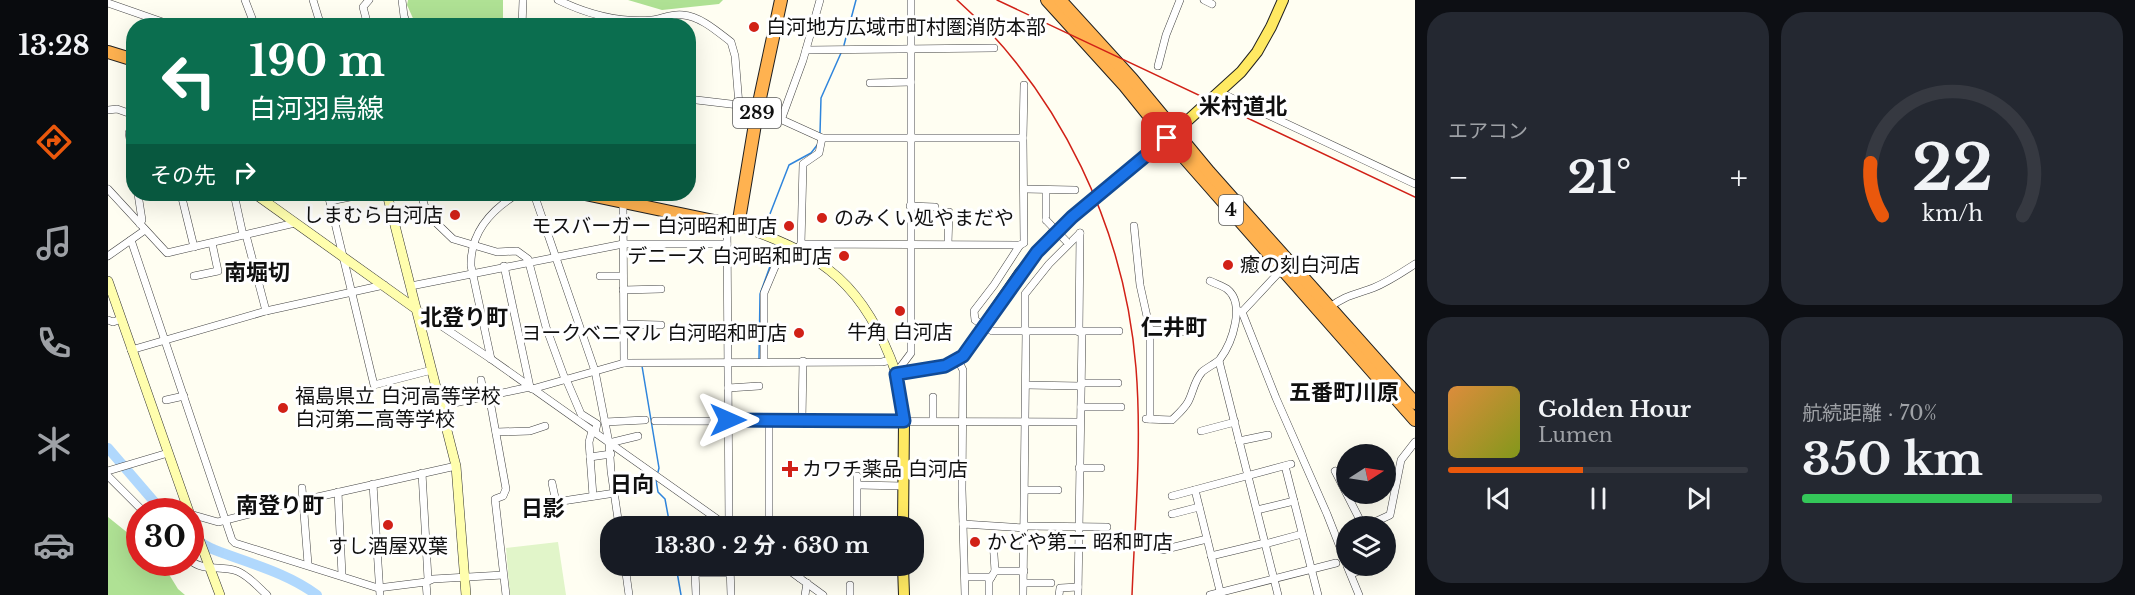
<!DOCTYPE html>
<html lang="ja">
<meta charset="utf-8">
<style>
body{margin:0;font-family:"Libre Baskerville","Noto Sans JP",serif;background:#242831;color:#f1f3f6;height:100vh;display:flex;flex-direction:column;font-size:22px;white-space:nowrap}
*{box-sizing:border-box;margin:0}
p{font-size:20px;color:#9ea1a6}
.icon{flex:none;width:33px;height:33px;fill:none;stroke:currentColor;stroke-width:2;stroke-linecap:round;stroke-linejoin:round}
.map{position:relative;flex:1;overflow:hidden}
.sheet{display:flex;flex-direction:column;gap:12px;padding:12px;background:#0d0f14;width:720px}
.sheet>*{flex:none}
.top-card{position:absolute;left:18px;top:18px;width:570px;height:183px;border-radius:24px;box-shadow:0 6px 24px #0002;background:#0b6e4f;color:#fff;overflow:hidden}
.needle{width:39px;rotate:78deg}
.fabs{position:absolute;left:1228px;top:444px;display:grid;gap:12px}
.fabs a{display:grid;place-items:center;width:60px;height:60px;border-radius:50%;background:#171b24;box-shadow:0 6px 24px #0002;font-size:30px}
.speed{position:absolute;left:18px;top:498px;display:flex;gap:12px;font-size:30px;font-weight:700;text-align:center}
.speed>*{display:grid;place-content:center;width:78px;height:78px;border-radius:50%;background:#171b24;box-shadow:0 6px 24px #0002;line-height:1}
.speed .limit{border:9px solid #d22;background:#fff;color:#111}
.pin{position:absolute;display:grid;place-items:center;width:51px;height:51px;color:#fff;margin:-26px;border-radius:12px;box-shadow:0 3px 9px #0006}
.me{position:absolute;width:66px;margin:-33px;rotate:90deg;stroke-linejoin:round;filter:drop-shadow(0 0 4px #0008)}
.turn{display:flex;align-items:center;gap:21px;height:126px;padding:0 24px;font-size:27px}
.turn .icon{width:78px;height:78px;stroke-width:2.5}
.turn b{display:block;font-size:42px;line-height:51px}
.then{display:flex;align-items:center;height:57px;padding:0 24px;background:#0003;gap:12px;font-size:22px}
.big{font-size:45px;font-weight:700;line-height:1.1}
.sheet .tile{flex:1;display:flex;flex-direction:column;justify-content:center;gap:9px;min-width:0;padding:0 21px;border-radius:24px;background:#242831}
.sheet .dial{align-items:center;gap:0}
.dial svg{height:156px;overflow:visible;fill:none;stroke:#363941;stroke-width:7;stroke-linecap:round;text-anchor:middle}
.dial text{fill:#f1f3f6;stroke:none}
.song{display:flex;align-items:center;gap:18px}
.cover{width:72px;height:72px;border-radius:9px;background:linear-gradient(135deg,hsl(30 70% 55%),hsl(70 70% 35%))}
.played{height:6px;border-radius:3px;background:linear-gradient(90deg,#ea580c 45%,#363941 45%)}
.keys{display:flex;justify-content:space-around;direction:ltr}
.heat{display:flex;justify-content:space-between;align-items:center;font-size:33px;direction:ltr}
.charge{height:9px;border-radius:4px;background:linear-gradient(90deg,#34c759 70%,#363941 0)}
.sheet .tiles{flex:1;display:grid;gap:12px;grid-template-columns:repeat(2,1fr)}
.trip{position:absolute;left:492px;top:516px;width:324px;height:60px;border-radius:24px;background:#171b24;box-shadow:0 6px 24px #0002;font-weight:700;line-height:60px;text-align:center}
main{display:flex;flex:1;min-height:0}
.tab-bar{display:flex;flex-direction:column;width:108px;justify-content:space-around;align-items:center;background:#090b0e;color:#9ea1a6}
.tab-bar .icon{width:42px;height:42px}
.tab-bar .active{color:#ea580c}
.tab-bar b{font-size:27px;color:#f1f3f6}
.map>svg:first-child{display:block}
.forest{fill:#afe194}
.pitch{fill:#e1f5c9}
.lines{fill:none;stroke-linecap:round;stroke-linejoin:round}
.stream{stroke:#2f85dc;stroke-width:1.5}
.river{stroke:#b0d8fd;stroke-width:10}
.street-casing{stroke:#434343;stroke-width:8}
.secondary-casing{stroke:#323232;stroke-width:10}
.primary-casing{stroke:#212121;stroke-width:12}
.highway-casing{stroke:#212121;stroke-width:14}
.street{stroke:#fff;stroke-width:7}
.secondary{stroke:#fffead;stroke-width:9}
.primary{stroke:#ffe962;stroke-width:10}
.highway{stroke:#ffb250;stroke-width:12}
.rail{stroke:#d12117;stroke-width:1.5}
.street-bridge-casing{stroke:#434343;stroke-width:8;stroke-linecap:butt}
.street-bridge{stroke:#fff;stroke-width:7}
.route-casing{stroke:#114b97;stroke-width:15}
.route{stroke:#1a73e8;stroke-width:10}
.poi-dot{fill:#d12117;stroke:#fff;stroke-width:2}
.labels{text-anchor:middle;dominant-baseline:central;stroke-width:6;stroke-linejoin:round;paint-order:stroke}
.shield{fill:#fff;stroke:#585858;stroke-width:1.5}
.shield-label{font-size:18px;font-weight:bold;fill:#101010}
.poi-label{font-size:20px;fill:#101010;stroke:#fff;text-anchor:start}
.quarter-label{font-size:22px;font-weight:bold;fill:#101010;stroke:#fff}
</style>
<main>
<nav class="tab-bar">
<b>13:28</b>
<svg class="icon active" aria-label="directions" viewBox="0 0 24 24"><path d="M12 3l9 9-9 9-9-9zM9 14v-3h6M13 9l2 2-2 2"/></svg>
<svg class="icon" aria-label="music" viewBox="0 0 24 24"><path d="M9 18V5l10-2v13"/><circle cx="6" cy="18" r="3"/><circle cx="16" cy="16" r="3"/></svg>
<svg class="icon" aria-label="phone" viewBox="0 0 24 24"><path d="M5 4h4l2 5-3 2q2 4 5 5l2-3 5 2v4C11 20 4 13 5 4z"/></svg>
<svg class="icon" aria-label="climate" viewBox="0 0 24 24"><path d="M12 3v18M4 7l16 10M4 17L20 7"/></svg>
<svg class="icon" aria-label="car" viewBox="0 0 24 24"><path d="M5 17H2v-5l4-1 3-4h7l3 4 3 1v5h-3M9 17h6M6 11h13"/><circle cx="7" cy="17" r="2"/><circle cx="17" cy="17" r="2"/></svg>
</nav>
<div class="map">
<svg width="1307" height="595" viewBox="0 0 1307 595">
<rect width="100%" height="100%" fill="#fffef2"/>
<g class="forest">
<path d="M300,0H395V18L391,25H308L299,5Z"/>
<path d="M520,0H615L611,4L554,10Z"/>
<path d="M0,517L31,542L32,562L54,563L70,589L77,595H0Z"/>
</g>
<path class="pitch" d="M450,542L458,595H402L398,548Z"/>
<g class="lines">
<g class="stream">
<path d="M736,45L748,0"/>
<path d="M712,133L713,98L733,53"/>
<path d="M664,233L660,219L681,165L703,153L710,144"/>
<path d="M651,359L652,294L665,258L667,244"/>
<path d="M538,366H534L551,468L550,472"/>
<path d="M548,480L550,492L557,499L562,526"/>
<path d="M568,566L573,595"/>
</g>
<g class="river">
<path d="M0,448L55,512"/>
<path d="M82,537C91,541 99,547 107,550C143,564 177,572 209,595"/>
</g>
<g class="street-casing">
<g id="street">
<path d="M137,0L147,26"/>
<path d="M205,0L213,26"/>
<path d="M294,0L296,16L300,26"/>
<path d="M450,0C479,14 511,23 544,20C554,19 565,13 575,15C592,16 610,32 623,42L627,56L631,105L670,118L714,138H915L916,243L912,245L693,244L690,248"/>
<path d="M1096,0L1104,4"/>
<path d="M0,3L66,26"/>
<path d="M260,26L255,7L261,0"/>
<path d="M414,26L415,0"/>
<path d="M698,50L886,48"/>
<path d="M1050,66L1058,35L1072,0"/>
<path d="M762,83L803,82"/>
<path d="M1111,92L1307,184"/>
<path d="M580,99L631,105"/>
<path d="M0,110L9,109L26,115"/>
<path d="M26,119L21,133L26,163"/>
<path d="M673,120L695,60L712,0"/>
<path d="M915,138L916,85"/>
<path d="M0,189L59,253L187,223"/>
<path d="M916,189L967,190"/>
<path d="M938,190V220"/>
<path d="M30,194L34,220L32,224"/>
<path d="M73,194L86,247"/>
<path d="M126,194L135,235"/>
<path d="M220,194L266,385L324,370"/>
<path d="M313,194L319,214L345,239L389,252L409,251L420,259L438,327L457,379"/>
<path d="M426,194L487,371L501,443L503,471L511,526"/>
<path d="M222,201L257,194"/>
<path d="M515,201L516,363"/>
<path d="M802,206L827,207"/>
<path d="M619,223L621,526"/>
<path d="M1026,226L1032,285L1042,330V419"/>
<path d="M138,235L158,311"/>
<path d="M23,240L124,540L127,543L270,588L318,582L320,579L314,473"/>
<path d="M693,244L695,164L711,153L714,138"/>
<path d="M840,244L841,212"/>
<path d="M912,245L886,285L866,311L867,320L884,331H1011"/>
<path d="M0,256L37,230"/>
<path d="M396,266L422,387"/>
<path d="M86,276L110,271L104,243"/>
<path d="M492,276H515"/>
<path d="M303,286L515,244H619"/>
<path d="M515,290L553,289"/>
<path d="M1221,308C1235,296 1249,294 1265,288C1280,282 1293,273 1307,264"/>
<path d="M308,309L383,359L619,526"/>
<path d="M1132,311L1134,312L1175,268"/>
<path d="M1134,312L1168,398L1219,514L1239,565"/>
<path d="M0,320L5,322L13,319"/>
<path d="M516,324L553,325"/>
<path d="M1042,330L1088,332"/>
<path d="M917,331V294L941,264L972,233"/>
<path d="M971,332L972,233"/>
<path d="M23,350L158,311L276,285"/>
<path d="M383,359L363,266C362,233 382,211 409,194"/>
<path d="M850,360L855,370L854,489L857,595"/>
<path d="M656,361V293L677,243"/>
<path d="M1111,361L1170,595"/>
<path d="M788,373L803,353V0"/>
<path d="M458,379L473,414L489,424L487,433"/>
<path d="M373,380L376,396"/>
<path d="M973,383H1010"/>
<path d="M918,385L973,386"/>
<path d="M620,388L651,386"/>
<path d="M424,389L516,363L774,362L783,360"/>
<path d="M381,395L398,489L395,496L387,499L398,595"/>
<path d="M58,400L76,396"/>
<path d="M973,407H1013"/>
<path d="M276,418L422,387"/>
<path d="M1038,419L1064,420C1070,414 1076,409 1080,402C1085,393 1086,381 1094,372C1099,367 1108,364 1112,359C1124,343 1138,304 1119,289C1115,286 1108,284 1102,281"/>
<path d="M694,420L695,361"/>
<path d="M547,421L972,422"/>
<path d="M825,421V397"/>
<path d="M497,422L537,420"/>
<path d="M484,431L481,442L485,496"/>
<path d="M1093,431L1127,422"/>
<path d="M388,432L422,431L437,426"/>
<path d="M1131,441L1160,435"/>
<path d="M501,443L530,436"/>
<path d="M482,457L503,454"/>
<path d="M1177,466L1210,595"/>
<path d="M971,468H993"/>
<path d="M0,471L60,453"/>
<path d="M1227,471L1255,526"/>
<path d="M0,476L36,512"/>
<path d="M444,483L448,502L507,493"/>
<path d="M265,484L272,595"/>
<path d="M750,485L795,486"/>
<path d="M194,488L200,564"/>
<path d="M917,490H950"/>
<path d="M1087,490L1113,595"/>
<path d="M230,492L234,575"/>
<path d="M1064,496L1183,464"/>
<path d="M1149,510L1186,501"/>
<path d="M82,514L110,522L196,500L348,466"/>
<path d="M1064,514L1091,507"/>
<path d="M855,524L916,528"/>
<path d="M661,526V420"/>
<path d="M700,526L795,525"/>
<path d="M749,526V476"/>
<path d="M916,526L999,527"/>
<path d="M1258,526L1282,515L1293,460L1307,442"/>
<path d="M1157,544L1194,534"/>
<path d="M1054,550L1099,539"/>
<path d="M1103,556L1157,543"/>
<path d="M82,560C95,572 113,565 129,571C140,575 150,587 159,595"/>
<path d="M517,566L521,595"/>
<path d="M583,566V570L587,573H622"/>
<path d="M622,566L623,595"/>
<path d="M675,566L715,595"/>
<path d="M1239,566L1251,595"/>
<path d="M887,571H916"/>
<path d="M587,573L588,595"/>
<path d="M1243,574L1264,566"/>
<path d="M857,577H883"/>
<path d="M692,578V566"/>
<path d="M916,583H943"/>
<path d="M319,595L318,582L325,579L395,575"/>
<path d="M697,595L699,583"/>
<path d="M742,595V585"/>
<path d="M881,595V581L887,571L885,539"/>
<path d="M915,595L918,331"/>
<path d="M951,595L952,588L970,587"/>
<path d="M970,595L974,332"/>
<path d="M1102,595L1228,563"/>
</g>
</g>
<g class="secondary-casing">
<g id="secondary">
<path d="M147,194L308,309"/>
<path d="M279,194L348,466L358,595"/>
<path d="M630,226C716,253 758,287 788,373"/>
<path d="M0,281L81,512"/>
<path d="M82,515L112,595"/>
</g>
</g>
<g class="primary-casing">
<g id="primary">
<path d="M795,526L796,421L788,373L837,366L855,356L912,273L946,233L1067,132L1133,72L1149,52L1163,27L1175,0"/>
<path d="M795,566L796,595"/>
</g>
</g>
<g class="highway-casing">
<g id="highway">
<path d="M939,0L1017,86L1059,138L1307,420"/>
<path d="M952,0L1024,79L1101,172L1307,403"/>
<path d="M0,52L26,60"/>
<path d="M477,194L630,226L649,112L673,0"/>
</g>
</g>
<use href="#street" class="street"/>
<use href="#secondary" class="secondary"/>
<use href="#primary" class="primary"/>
<use href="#highway" class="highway"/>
<g class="rail">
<path d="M849,0C953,93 1017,230 1028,368C1034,443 1027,520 1024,595"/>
<path d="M889,0L1307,197"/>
</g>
<g class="street-bridge-casing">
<path id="street-bridge" d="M938,220L959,242"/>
</g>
<use href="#street-bridge" class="street-bridge"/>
</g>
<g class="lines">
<g class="route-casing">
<path id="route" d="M620,420L796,421L788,374L837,366L855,356L929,252L964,217L1059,138"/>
</g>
<use href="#route" class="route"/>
</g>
<g class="poi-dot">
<circle cx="646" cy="27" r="6"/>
<circle cx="347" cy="215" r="6"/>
<circle cx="714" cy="218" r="6"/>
<circle cx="681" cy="226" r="6"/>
<circle cx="736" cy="256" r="6"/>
<circle cx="1120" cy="265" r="6"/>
<circle cx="792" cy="311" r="6"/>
<circle cx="691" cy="333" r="6"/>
<circle cx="175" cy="408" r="6"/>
<path d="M679 460h6v6h6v6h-6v6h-6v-6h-6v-6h6z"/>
<circle cx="280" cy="525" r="6"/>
<circle cx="867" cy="542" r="6"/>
</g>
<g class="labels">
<g class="shield">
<rect x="625" y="98" width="48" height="30" rx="4.5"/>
<rect x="1111" y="195" width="24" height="30" rx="4.5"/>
</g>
<g class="shield-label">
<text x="649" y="113">289</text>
<text x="1123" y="210">4</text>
</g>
<g class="poi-label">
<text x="658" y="27">白河地方広域市町村圏消防本部</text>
<text x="335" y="215" text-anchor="end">しまむら白河店</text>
<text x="726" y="218">のみくい処やまだや</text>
<text x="669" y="226" text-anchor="end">モスバーガー 白河昭和町店</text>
<text x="724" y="256" text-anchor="end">デニーズ 白河昭和町店</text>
<text x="1132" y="265">癒の刻白河店</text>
<text x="792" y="332" text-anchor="middle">牛角 白河店</text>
<text x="679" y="333" text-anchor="end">ヨークベニマル 白河昭和町店</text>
<text x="187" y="396">福島県立 白河高等学校<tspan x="187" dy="23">白河第二高等学校</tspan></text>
<text x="694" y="469">カワチ薬品 白河店</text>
<text x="879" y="542">かどや第二 昭和町店</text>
<text x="280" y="546" text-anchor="middle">すし酒屋双葉</text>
</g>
<g class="quarter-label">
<text x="1135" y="106">米村道北</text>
<text x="149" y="272">南堀切</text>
<text x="356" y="317">北登り町</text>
<text x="1066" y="327">仁井町</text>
<text x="1236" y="392">五番町川原</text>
<text x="524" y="484">日向</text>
<text x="172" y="505">南登り町</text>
<text x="435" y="508">日影</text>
</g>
</g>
</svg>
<div class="fabs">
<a><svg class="needle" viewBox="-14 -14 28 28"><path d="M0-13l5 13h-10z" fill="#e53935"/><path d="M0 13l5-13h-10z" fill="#9ea1a6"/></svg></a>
<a><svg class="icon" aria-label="layers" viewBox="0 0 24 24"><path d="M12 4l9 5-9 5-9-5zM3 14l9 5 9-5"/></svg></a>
</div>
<div class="speed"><div class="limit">30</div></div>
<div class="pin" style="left:1059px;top:138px;background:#d93025"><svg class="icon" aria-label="arrive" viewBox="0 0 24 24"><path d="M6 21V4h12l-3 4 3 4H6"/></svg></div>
<svg class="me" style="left:620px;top:420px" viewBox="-20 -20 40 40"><path d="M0-17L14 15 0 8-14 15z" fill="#1a73e8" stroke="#fff" stroke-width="4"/></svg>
<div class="trip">13:30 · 2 分 · 630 m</div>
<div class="top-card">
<div class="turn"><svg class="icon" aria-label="left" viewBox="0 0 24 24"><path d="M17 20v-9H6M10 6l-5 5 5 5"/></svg><div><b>190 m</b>白河羽鳥線</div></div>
<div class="then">その先<svg class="icon" aria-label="right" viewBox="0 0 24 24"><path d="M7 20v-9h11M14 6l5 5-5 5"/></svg></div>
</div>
</div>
<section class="sheet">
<div class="tiles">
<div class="tile"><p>エアコン</p>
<div class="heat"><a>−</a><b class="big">21°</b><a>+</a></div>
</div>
<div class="tile dial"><svg viewBox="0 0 100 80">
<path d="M14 69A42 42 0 1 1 86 69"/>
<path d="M14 69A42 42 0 0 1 8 42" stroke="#ea580c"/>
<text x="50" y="56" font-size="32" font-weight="700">22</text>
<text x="50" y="72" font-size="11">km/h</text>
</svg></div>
<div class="tile">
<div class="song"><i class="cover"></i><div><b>Golden Hour</b><p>Lumen</p></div></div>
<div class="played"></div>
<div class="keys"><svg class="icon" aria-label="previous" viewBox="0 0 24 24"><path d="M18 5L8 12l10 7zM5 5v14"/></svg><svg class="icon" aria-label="pause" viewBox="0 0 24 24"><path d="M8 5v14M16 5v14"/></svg><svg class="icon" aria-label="next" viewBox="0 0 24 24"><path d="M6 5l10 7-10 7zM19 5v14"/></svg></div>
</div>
<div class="tile"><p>航続距離 · 70%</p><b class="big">350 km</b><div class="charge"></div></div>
</div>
</section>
</main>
